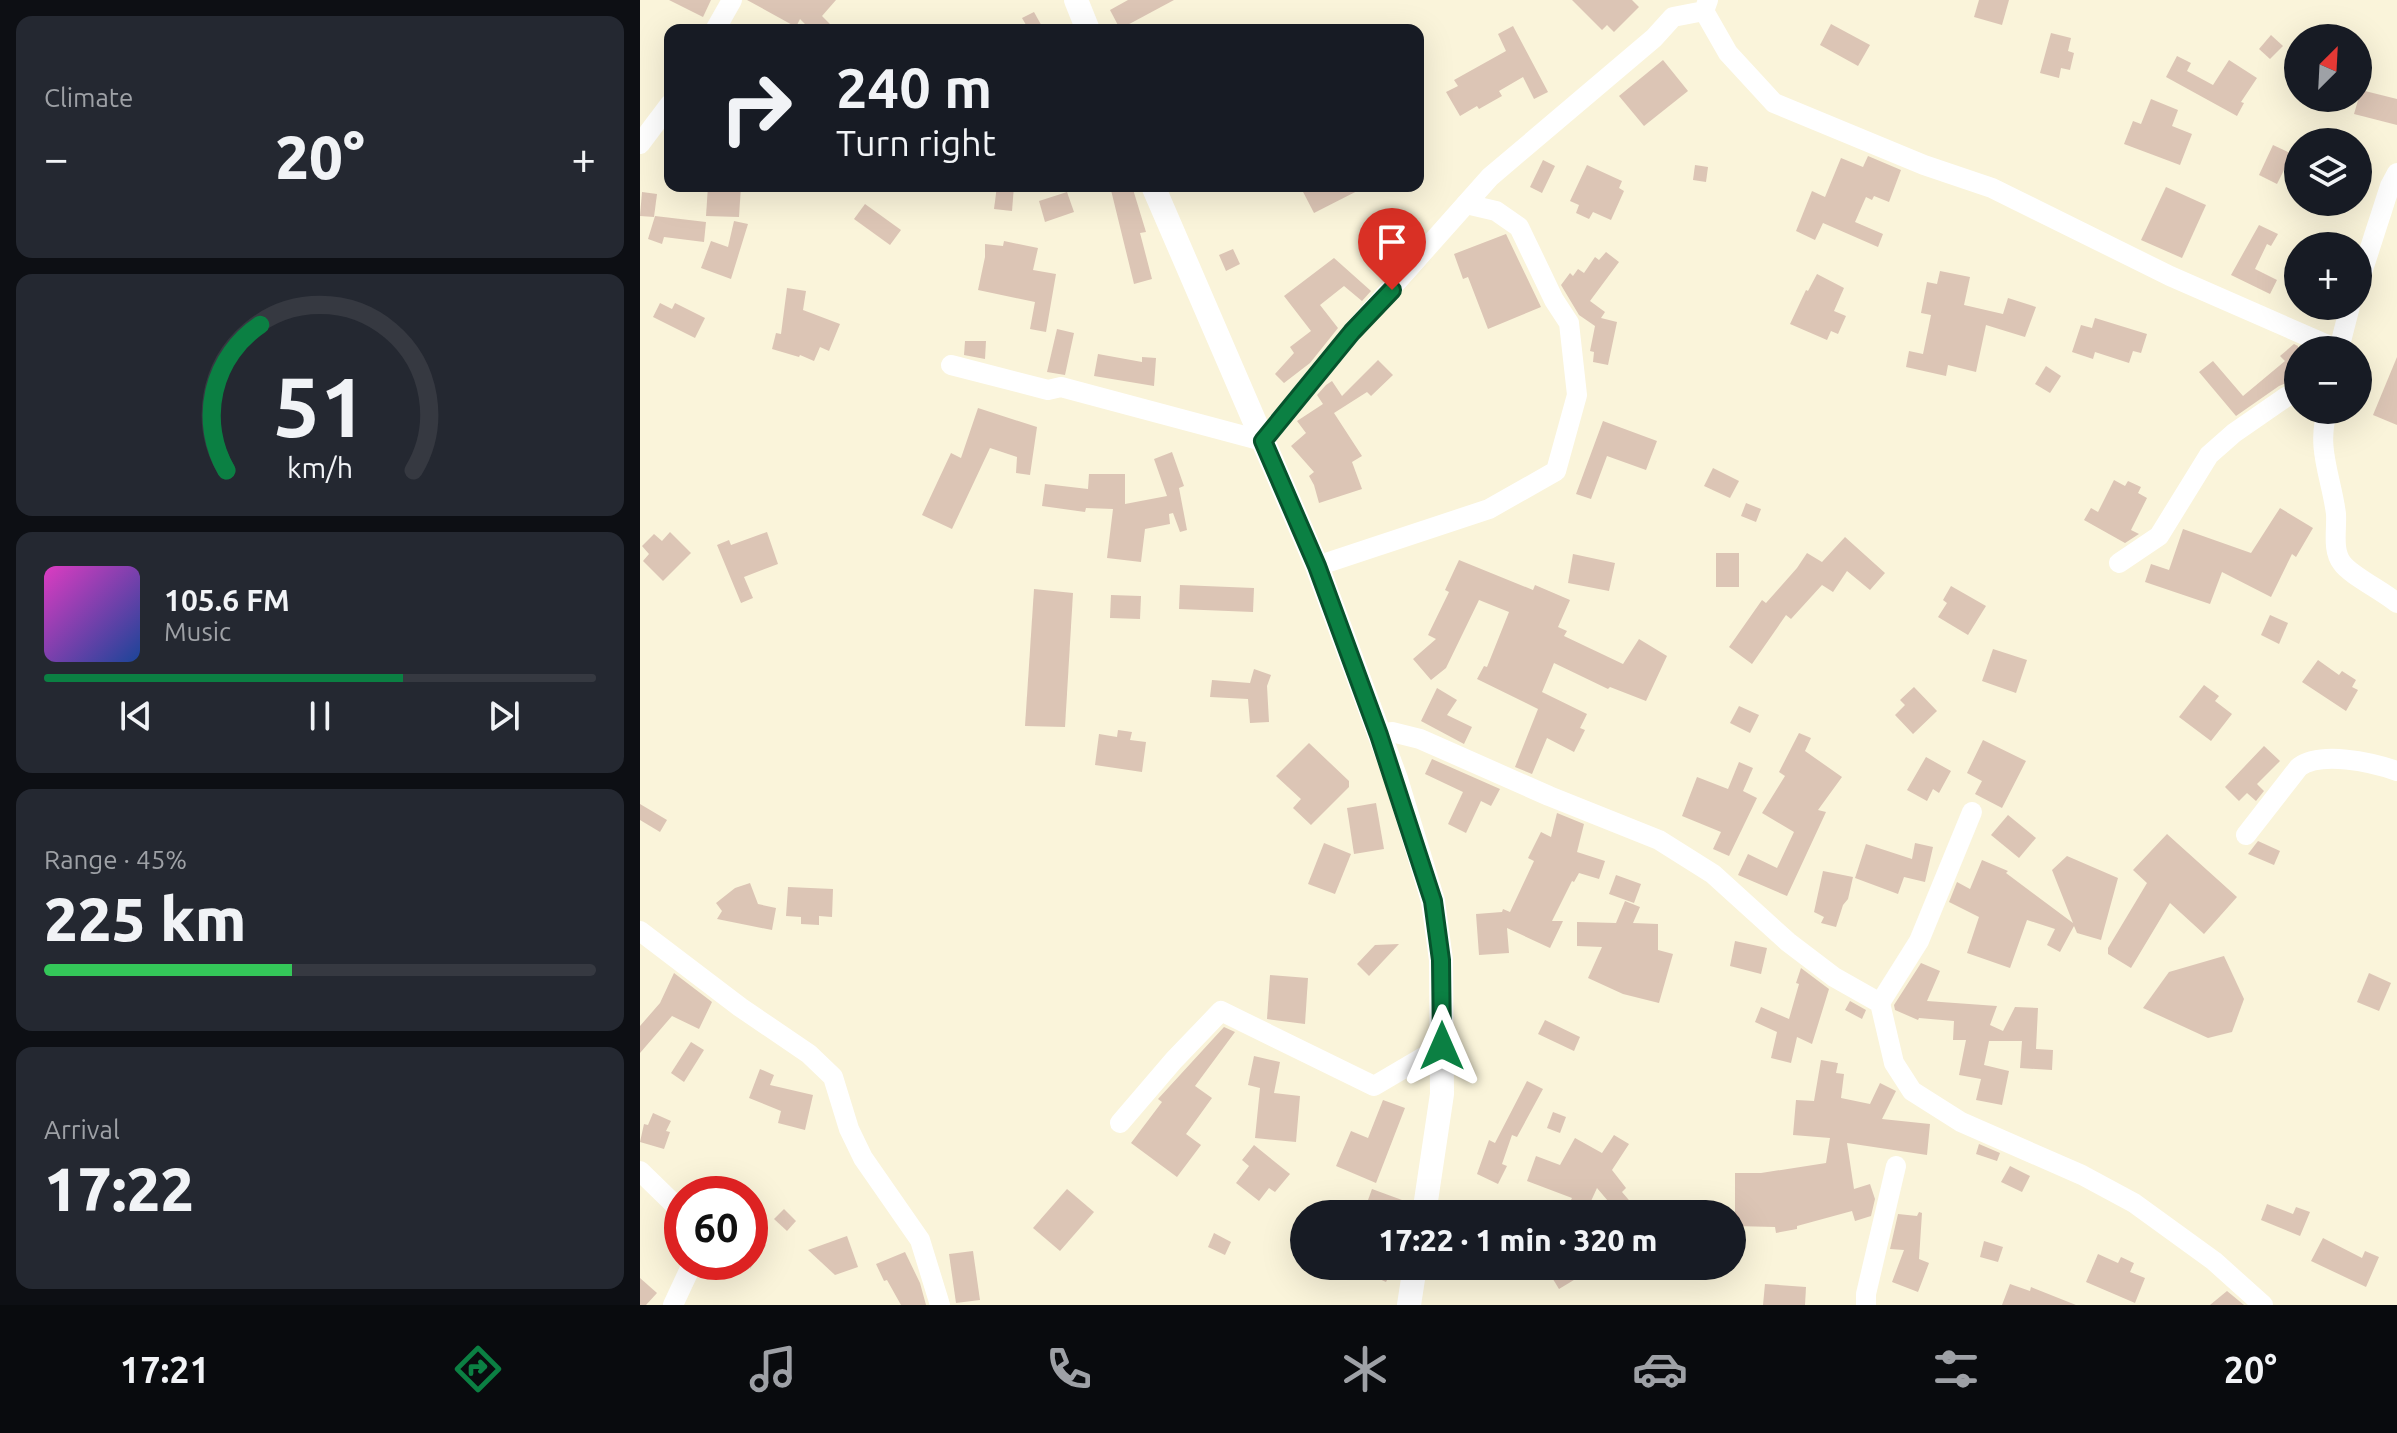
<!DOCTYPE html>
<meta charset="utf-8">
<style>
body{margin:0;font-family:Ubuntu,sans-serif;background:#242831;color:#f1f3f6;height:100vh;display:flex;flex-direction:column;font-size:30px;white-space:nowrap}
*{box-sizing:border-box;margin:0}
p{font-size:26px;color:#9ea1a6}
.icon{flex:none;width:44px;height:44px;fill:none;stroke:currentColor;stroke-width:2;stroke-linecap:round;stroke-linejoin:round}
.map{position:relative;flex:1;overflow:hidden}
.sheet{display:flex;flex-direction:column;gap:16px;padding:16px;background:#0d0f14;width:640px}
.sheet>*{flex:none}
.guide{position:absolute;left:24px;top:24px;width:760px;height:168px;border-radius:16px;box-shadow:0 8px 32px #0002;background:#171b24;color:#f1f3f6;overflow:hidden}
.needle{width:52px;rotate:24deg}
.tools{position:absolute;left:1644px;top:24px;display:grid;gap:16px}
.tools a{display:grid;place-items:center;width:88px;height:88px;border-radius:50%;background:#171b24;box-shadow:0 8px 32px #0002;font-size:40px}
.speed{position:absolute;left:24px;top:1176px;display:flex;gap:16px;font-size:40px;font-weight:700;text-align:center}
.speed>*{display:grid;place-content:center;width:104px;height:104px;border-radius:50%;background:#171b24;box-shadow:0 8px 32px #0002;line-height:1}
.speed .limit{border:12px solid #d22;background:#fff;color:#111}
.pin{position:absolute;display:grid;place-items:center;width:68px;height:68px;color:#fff;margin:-82px -34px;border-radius:50% 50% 50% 0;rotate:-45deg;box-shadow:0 0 8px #0007}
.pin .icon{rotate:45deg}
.me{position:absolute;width:88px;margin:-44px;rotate:0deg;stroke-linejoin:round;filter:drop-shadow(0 0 6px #0008)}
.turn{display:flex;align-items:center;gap:28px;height:168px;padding:0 40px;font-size:36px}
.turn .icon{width:104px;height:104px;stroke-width:2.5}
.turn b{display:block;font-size:56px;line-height:68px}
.big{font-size:60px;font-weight:800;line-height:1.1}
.sheet .tile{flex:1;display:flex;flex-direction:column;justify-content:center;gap:12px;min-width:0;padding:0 28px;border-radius:16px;background:#242831}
.sheet .dial{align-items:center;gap:0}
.dial svg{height:208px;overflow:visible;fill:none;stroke:#363941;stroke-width:7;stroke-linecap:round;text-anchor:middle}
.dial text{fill:#f1f3f6;stroke:none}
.song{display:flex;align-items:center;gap:24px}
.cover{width:96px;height:96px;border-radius:12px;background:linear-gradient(135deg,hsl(310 70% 55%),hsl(220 70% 35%))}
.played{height:8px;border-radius:4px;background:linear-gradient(90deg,#0b8043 65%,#363941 65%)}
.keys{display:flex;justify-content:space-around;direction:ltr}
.heat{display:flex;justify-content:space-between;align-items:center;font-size:44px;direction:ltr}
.charge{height:12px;border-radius:6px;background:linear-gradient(90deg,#34c759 45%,#363941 0)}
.trip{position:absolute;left:650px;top:1200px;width:456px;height:80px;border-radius:40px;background:#171b24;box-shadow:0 8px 32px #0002;font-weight:800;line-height:80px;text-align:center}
.dock{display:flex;height:128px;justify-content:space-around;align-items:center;background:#090b0e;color:#9ea1a6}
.dock .icon{width:56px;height:56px}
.dock .on{color:#0b8043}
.dock b{font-size:36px;color:#f1f3f6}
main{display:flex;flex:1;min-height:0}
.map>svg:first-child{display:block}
.building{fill:#dcc5b5}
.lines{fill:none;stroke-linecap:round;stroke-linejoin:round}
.minor{stroke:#fff;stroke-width:20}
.major{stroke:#fff;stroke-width:24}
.route-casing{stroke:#07532c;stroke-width:20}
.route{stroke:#0b8043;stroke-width:14}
</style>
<main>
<section class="sheet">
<div class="tile"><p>Climate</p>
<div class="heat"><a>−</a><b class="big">20°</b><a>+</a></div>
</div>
<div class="tile dial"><svg viewBox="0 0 100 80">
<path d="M14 69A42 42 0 1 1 86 69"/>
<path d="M14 69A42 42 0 0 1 27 13" stroke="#0b8043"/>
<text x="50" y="56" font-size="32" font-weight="700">51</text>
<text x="50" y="72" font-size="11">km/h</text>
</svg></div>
<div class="tile">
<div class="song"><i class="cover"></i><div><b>105.6 FM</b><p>Music</p></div></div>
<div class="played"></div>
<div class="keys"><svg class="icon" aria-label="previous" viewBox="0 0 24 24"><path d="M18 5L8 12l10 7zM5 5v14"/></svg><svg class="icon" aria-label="pause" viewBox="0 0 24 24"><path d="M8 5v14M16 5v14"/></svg><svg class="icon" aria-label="next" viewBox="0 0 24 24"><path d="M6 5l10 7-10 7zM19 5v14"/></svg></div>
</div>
<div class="tile"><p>Range · 45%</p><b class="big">225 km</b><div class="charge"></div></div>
<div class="tile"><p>Arrival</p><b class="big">17:22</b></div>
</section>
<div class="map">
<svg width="1757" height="1305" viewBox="0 0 1757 1305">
<rect width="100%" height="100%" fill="#faf4da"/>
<g class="building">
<path d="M29,0H71L63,17Z"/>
<path d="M107,0H196L182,16L196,30H171L160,19L156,27Z"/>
<path d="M488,0H534L480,29L470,10Z"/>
<path d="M932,0H992L999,7L974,32L967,25L962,30Z"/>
<path d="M1339,0H1369L1362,25L1334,17Z"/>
<path d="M394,12L404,30H389L382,18Z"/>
<path d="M1191,24L1230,45L1218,66L1180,45Z"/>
<path d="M873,26L908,92L894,99L883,77L859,91L862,96L839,109L837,106L820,116L806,92L818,86L814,80L866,51L858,34Z"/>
<path d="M1411,33L1431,38L1428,51L1434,53L1430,70L1421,68L1419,78L1400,73Z"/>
<path d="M1631,35L1643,46L1630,59L1619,49Z"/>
<path d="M1537,56L1551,63L1547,71L1573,85L1589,60L1617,78L1601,102L1604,103L1597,116L1526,77Z"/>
<path d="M1023,60L1048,91L1004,126L979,96Z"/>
<path d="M1721,90L1757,99V125L1714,114Z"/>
<path d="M1511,99L1538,110L1532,126L1552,134L1540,165L1484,144L1493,121L1501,124Z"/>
<path d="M1633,145L1652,154L1637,184L1619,175Z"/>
<path d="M1228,156L1261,170L1249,202L1234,196L1232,200L1226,197L1215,222L1243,234L1238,247L1183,223L1175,240L1156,231L1172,191L1185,197L1201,158L1223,167Z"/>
<path d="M903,160L915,166L902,193L890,187Z"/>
<path d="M947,165L982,181L979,188L984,191L971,220L953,212L949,219L936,213L939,205L930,201Z"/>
<path d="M1055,165L1068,167L1066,182L1053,180Z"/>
<path d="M68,186H101L99,217L66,216Z"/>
<path d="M357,186H374L372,211L354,209Z"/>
<path d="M470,186H492L506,232L500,233L512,279L494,284Z"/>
<path d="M660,186H727L674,213Z"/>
<path d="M1526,187L1566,205L1542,258L1501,240Z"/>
<path d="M2,192L17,194L14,217L0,216Z"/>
<path d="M427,192L434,212L405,222L399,201Z"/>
<path d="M225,204L261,230L250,245L214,219Z"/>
<path d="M15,216L66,222L64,242L24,237L22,244L8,239Z"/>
<path d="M94,221L108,224L91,279L61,268L71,241L88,247Z"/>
<path d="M1619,225L1638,234L1631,246L1627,244L1615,269L1637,280L1630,294L1591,275Z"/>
<path d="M866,234L901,307L848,329L828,277L823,279L814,254Z"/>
<path d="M364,241L398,248L393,270L416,274L406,332L390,329L395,302L338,290L345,257V244L363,246Z"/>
<path d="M593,249L600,264L586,271L579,255Z"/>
<path d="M966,252L979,262L950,301L965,312L961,318L977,322L968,365L953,362L954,352L950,351L955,326L939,315L921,285L930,273L933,276L938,269L944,273L955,257L959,260Z"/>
<path d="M694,258L731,291L722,301L704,286L680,305L698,328L670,363L644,383L635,374L654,353L650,347L671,331L644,296Z"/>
<path d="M1300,271L1330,277L1324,305L1363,314L1368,298L1396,307L1385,337L1346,325L1336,372L1308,365L1306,376L1266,367L1269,351L1283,354L1291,315L1281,313L1287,282L1297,284Z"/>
<path d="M1177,274L1204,288L1194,311L1206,316L1198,334L1191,331L1187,340L1150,324L1166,290L1168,291Z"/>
<path d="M147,288L166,291L163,310L200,324L189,351L180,347L174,361L160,355L159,357L132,349L136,333L141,334Z"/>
<path d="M20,303L32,309L35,303L65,318L55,338L13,317Z"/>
<path d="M1455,318L1507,334L1501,353L1493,351L1489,363L1455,352L1453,359L1432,352L1441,325L1452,328Z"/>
<path d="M417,329L434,333L425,375L407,372Z"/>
<path d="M325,341H346L345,359L324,355Z"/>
<path d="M1654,344L1658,346V378L1639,386L1596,416L1559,372L1573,361L1603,396L1645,361L1640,356Z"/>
<path d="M458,354L502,362V357L516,358L514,386L454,376Z"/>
<path d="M1757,357V425L1733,415Z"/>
<path d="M738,360L753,375L731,396L727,392L694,413L722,456L712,462L722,489L679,503L674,485L669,476L674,472L651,446L666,433L657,421L683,404L677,395L686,385L692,381L702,396Z"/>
<path d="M1406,366L1421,376L1410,393L1395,384Z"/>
<path d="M338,408L397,427L390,475L376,473L377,457L350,448L312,529L282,515L311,453L321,458Z"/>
<path d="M963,421L1017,441L1006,470L967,456L951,499L936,494Z"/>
<path d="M532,452L544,486L539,488L547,530L540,532L533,513L529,514L530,524L505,529L501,562L467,558L473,509L446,508L445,512L402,506L405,484L448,489L449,474H485V504L527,496L514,459Z"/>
<path d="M1073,468L1099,481L1090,498L1064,486Z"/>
<path d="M1474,480L1485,486L1488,481L1501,487L1498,493L1507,498L1491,530L1499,534L1485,543L1444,520L1451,508L1458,512Z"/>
<path d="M1106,503L1121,509L1116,522L1101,516Z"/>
<path d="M1640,508L1673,528L1656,557L1652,554L1631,597L1582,572L1570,604L1505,582L1511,564L1529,570L1543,529L1611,553Z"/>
<path d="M30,532L51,553L23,581L3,561L9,554L2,546L14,534L22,541Z"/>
<path d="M127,532L138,564L104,577L113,598L101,603L77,545L89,540L91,545Z"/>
<path d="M1205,537L1245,573L1230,590L1207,571L1193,592L1182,585L1151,619L1146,615L1112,664L1089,647L1122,600L1126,603L1157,568L1167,553L1182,562Z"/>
<rect x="1076" y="553" width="23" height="34"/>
<path d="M933,554L975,563L969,591L928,583Z"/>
<path d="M819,560L893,590L895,585L930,600L918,627L927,631L924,636L983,664L999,639L1027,656L1006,701L970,687L968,689L914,663L902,692L947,714L940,728L945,730L934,752L907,738L892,774L875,767L898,709L837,679L844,666L847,667L869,612L839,600L806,668L791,680L773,659L796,639L788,635L809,592L805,590Z"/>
<path d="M540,585L614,588L613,612L539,609Z"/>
<path d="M1311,586L1346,606L1328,635L1298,617L1307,603L1303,600Z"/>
<path d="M394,589L433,593L425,727L385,726Z"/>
<path d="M471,595L501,596L500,619L470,618Z"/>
<path d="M1630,615L1648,623L1639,644L1621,635Z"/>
<path d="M1353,649L1387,660L1376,693L1342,681Z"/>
<path d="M1678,660L1699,675L1702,671L1716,680L1712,687L1718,690L1706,711L1662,682Z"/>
<path d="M614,669L631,675L627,686L629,722L610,723L608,699L570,697L572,680L610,683Z"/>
<path d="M1564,685L1579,696L1575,701L1592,714L1571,741L1539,717Z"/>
<path d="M1274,687L1297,711L1273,734L1255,715L1265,705L1260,700Z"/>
<path d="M797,688L817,700L807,715L832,727L824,744L781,721Z"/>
<path d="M1099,706L1119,715L1110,733L1090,723Z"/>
<path d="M478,730L492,732L490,740L506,742L502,772L455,765L459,734L477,737Z"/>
<path d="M1159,733L1171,738L1165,751L1202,777L1178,810L1186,812L1147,896L1098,875L1108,854L1137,868L1154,832L1122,813L1145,776L1139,772Z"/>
<path d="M1343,740L1386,761L1362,808L1335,794L1342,781L1327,773Z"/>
<path d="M669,743L709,781V787L671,825L653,808L661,799L636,776Z"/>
<path d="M1624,746L1640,761L1617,784L1624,791L1616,801L1607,793L1599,801L1585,787Z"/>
<path d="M1286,757L1311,771L1299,793L1293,789L1287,801L1267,790Z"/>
<path d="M792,759L860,789L851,806L841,801L826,833L808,824L823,792L785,774Z"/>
<path d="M1099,762L1113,768L1103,791L1117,798L1089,856L1073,849L1081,832L1042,816L1057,777L1088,789Z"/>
<path d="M736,803L744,849L714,854L707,808Z"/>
<path d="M0,804L27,820L20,832L0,820Z"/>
<path d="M917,813L944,824L937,852L965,861L959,879L939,873L934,882L932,881L912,921H923L910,948L867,928L869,953L839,955L836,914L862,912L863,909L870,912L894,861L888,858L901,832L911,837Z"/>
<path d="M1368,815L1396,838L1379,858L1351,835Z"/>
<path d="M1527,834L1597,897L1564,934L1530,903L1491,968L1468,954V948L1507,883L1493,870Z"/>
<path d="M1618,841L1640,851L1634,865L1608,854Z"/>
<path d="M684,843L711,854L695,894L668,884Z"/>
<path d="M1275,843L1293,847L1285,882L1264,877L1258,894L1215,878L1226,844L1272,859Z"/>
<path d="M1427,856L1478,878L1461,940L1437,933L1434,926L1420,952L1407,945L1415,929L1387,920L1370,968L1327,953L1339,917L1309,902L1317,882L1330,889L1342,860L1368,871L1366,873L1433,923L1412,870Z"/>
<path d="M1183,871L1213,877L1208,899L1203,905L1196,927L1181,923L1184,917L1174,912Z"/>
<path d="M976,875L1001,884L994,903L969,894Z"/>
<path d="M110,883L118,904L136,908L132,930L77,919L82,911L76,903L95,888Z"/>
<path d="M148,887L193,889L192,917L179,916V925L161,924V917L146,916Z"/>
<path d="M985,901L1000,907L993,923L1018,924V950L1033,954L1019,1003L983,994L948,978L962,947L937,946V922L976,923Z"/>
<path d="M1095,941L1127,948L1121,974L1090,966Z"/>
<path d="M759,944L729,976L717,964L735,945Z"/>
<path d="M1584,956L1604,999L1592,1032L1568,1038L1503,1008L1529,972Z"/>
<path d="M1281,963L1300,971L1287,1001L1357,1006L1350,1025L1363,1031L1375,1007L1398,1008L1396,1049L1413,1050L1412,1070L1380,1068L1382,1041H1349L1344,1065L1369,1071L1362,1105L1336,1100L1341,1079L1319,1075L1326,1040H1313L1314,1021L1279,1018L1278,1020L1255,1010L1254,1005Z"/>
<path d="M1161,968L1189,989L1172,1044L1157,1037L1151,1063L1131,1058L1137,1032L1115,1022L1121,1007L1149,1019L1159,984L1156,983Z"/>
<path d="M34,973L72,1002L59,1029L32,1016L0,1053V1026L20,1003Z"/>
<path d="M1729,973L1751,983L1739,1011L1717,1002Z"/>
<path d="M630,975L668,978L665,1024L627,1019Z"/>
<path d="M1210,1001L1226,1010L1222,1019L1205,1010Z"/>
<path d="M905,1020L940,1037L934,1051L898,1034Z"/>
<path d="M584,1027L595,1032L555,1086L572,1098L546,1134L561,1145L537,1177L491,1143L522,1102L518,1099Z"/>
<path d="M51,1042L64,1050L44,1082L31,1073Z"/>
<path d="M614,1056L640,1062L634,1093L660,1096L656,1142L615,1138L620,1088L608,1085Z"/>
<path d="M1181,1060L1198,1063L1196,1073L1204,1074L1201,1098L1230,1104L1240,1083L1256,1091L1242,1119L1290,1124L1287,1155L1207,1143L1214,1189L1230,1184L1235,1199L1231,1216L1215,1221L1212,1211L1157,1226V1229L1136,1233L1135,1227L1095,1226V1173H1121L1186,1163L1190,1138L1153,1135L1156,1100L1174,1101Z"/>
<path d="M120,1069L134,1075L130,1085L173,1095L165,1130L138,1123L141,1111L109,1098Z"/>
<path d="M887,1081L903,1089L877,1137L872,1135L862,1164L867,1166L858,1184L837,1174L849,1140L855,1143Z"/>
<path d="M743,1100L765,1108L736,1183L696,1166L711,1131L728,1138Z"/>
<path d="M913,1112L926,1117L920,1133L907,1128Z"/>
<path d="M13,1113L31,1121L26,1131L30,1132L24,1149L0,1142L4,1124L8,1125Z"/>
<path d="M974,1135L989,1144L972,1170L986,1188L982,1192L994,1206L984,1214H979L957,1188L946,1212L929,1204L932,1198L887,1181L896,1156L920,1165L935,1138L962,1153Z"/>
<path d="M1339,1144L1360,1153L1357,1161L1336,1154Z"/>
<path d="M614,1145L650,1174L635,1192L629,1188L619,1201L596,1183L609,1166L602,1160Z"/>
<path d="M1370,1166L1390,1176L1382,1192L1361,1182Z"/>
<path d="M427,1189L454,1212L420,1251L393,1228Z"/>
<path d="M732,1189L762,1200L757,1214H723Z"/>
<path d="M1627,1204L1653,1214L1656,1207L1670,1212L1660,1236L1621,1220Z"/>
<path d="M144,1209L156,1221L147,1231L134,1219Z"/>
<path d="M1279,1212L1282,1213L1279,1259L1289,1263L1278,1292L1252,1282L1264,1250L1250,1249L1258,1214L1277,1216Z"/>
<path d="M574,1233L591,1242L585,1255L568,1247Z"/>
<path d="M110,1234L126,1245L110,1269Z"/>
<path d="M207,1236L218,1267L195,1275L168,1250Z"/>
<path d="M1683,1238L1722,1258L1725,1251L1739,1257L1726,1287L1671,1261Z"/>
<path d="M1344,1241L1363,1247L1358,1262L1340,1257Z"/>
<path d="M333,1251L340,1300L316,1303L309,1254Z"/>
<path d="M265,1252L280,1283L286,1305H261L247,1280L244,1281L236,1264Z"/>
<path d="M1458,1254L1478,1263L1481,1257L1494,1263L1490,1272L1505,1278L1495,1303L1446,1282Z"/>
<path d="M738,1266H754L746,1282L733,1276Z"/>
<path d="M905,1266H957L919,1289Z"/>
<path d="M0,1278L17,1293L6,1305H0Z"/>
<path d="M1125,1284L1166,1287L1165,1305H1123Z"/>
<path d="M1370,1284L1390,1291L1391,1287L1436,1305H1362Z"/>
<path d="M1587,1291L1604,1305H1570Z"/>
</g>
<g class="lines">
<g class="minor">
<path d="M1064,11L1088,53L1134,103L1284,165L1352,188L1530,276L1699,350"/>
<path d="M75,30L92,0"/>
<path d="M0,144L30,104"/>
<path d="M1718,285L1750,186L1757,173"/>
<path d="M1699,349L1710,306"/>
<path d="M311,365L408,390L421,387L623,441L712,332L850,177L1014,38L1033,17L1064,11L1068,0"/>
<path d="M1688,410C1675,446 1692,479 1696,514C1697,530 1692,550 1702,563C1710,575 1743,591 1757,603"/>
<path d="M1479,563L1519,536L1569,455L1594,433L1646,397L1658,392"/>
<path d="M677,566L849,509L916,471L937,395L929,323L914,300L879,227L856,211L826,204"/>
<path d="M739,735L752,732L780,739L909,796L1019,840L1073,874L1148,942L1194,977L1240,1003L1254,1063L1272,1091L1321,1122L1442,1175L1494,1203L1574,1261L1623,1305"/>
<path d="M1606,835L1659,767C1681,751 1731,762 1757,771"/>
<path d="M0,931L100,1007L169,1054L193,1077L209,1129L223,1158L280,1240L300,1305"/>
<path d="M1240,1003L1279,941L1332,812"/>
<path d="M480,1123L534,1060L581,1011L734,1086L802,1046"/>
<path d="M0,1171L36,1206L42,1216"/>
<path d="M33,1305L53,1262"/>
<path d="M1226,1305V1294L1256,1166"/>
</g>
<g class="major">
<path d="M436,0L448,30"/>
<path d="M513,186L677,566L756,779L793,901L801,960L802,1094L784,1214"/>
<path d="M769,1305L775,1266"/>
</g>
</g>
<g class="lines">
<g class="route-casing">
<path id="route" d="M752,290L712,332L623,441L677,566L739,735L793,901L801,960L802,1046"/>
</g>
<use href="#route" class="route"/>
</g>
</svg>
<div class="tools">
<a><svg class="needle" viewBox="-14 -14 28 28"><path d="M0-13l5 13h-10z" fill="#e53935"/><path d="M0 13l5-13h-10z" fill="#9ea1a6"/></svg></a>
<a><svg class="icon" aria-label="layers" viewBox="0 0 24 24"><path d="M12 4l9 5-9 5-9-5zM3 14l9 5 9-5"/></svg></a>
<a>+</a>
<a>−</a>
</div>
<div class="speed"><div class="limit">60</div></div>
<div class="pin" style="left:752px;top:290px;background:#d93025"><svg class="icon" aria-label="arrive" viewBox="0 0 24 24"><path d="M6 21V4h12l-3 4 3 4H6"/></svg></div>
<svg class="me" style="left:802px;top:1046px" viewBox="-20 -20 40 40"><path d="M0-17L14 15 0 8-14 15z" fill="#0b8043" stroke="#fff" stroke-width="4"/></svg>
<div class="trip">17:22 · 1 min · 320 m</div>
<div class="guide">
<div class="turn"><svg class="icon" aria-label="right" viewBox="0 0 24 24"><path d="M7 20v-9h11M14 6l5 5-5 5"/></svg><div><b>240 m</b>Turn right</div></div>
</div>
</div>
</main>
<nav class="dock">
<b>17:21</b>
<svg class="icon on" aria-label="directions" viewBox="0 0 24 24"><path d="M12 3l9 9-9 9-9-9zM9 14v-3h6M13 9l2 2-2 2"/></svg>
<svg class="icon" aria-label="music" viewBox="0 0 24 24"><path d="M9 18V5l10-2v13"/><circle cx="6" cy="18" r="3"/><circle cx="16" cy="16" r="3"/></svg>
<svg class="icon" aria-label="phone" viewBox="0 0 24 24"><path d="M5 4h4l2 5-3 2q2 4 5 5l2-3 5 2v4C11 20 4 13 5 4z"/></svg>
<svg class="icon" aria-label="climate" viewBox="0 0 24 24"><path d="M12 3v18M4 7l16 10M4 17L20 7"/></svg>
<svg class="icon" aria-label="car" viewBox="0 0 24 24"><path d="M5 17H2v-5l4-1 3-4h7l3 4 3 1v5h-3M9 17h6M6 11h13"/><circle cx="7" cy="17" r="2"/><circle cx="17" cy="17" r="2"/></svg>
<svg class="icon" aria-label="filters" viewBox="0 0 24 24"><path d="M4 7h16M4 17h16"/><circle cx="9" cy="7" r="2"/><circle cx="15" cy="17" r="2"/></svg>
<b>20°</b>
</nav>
